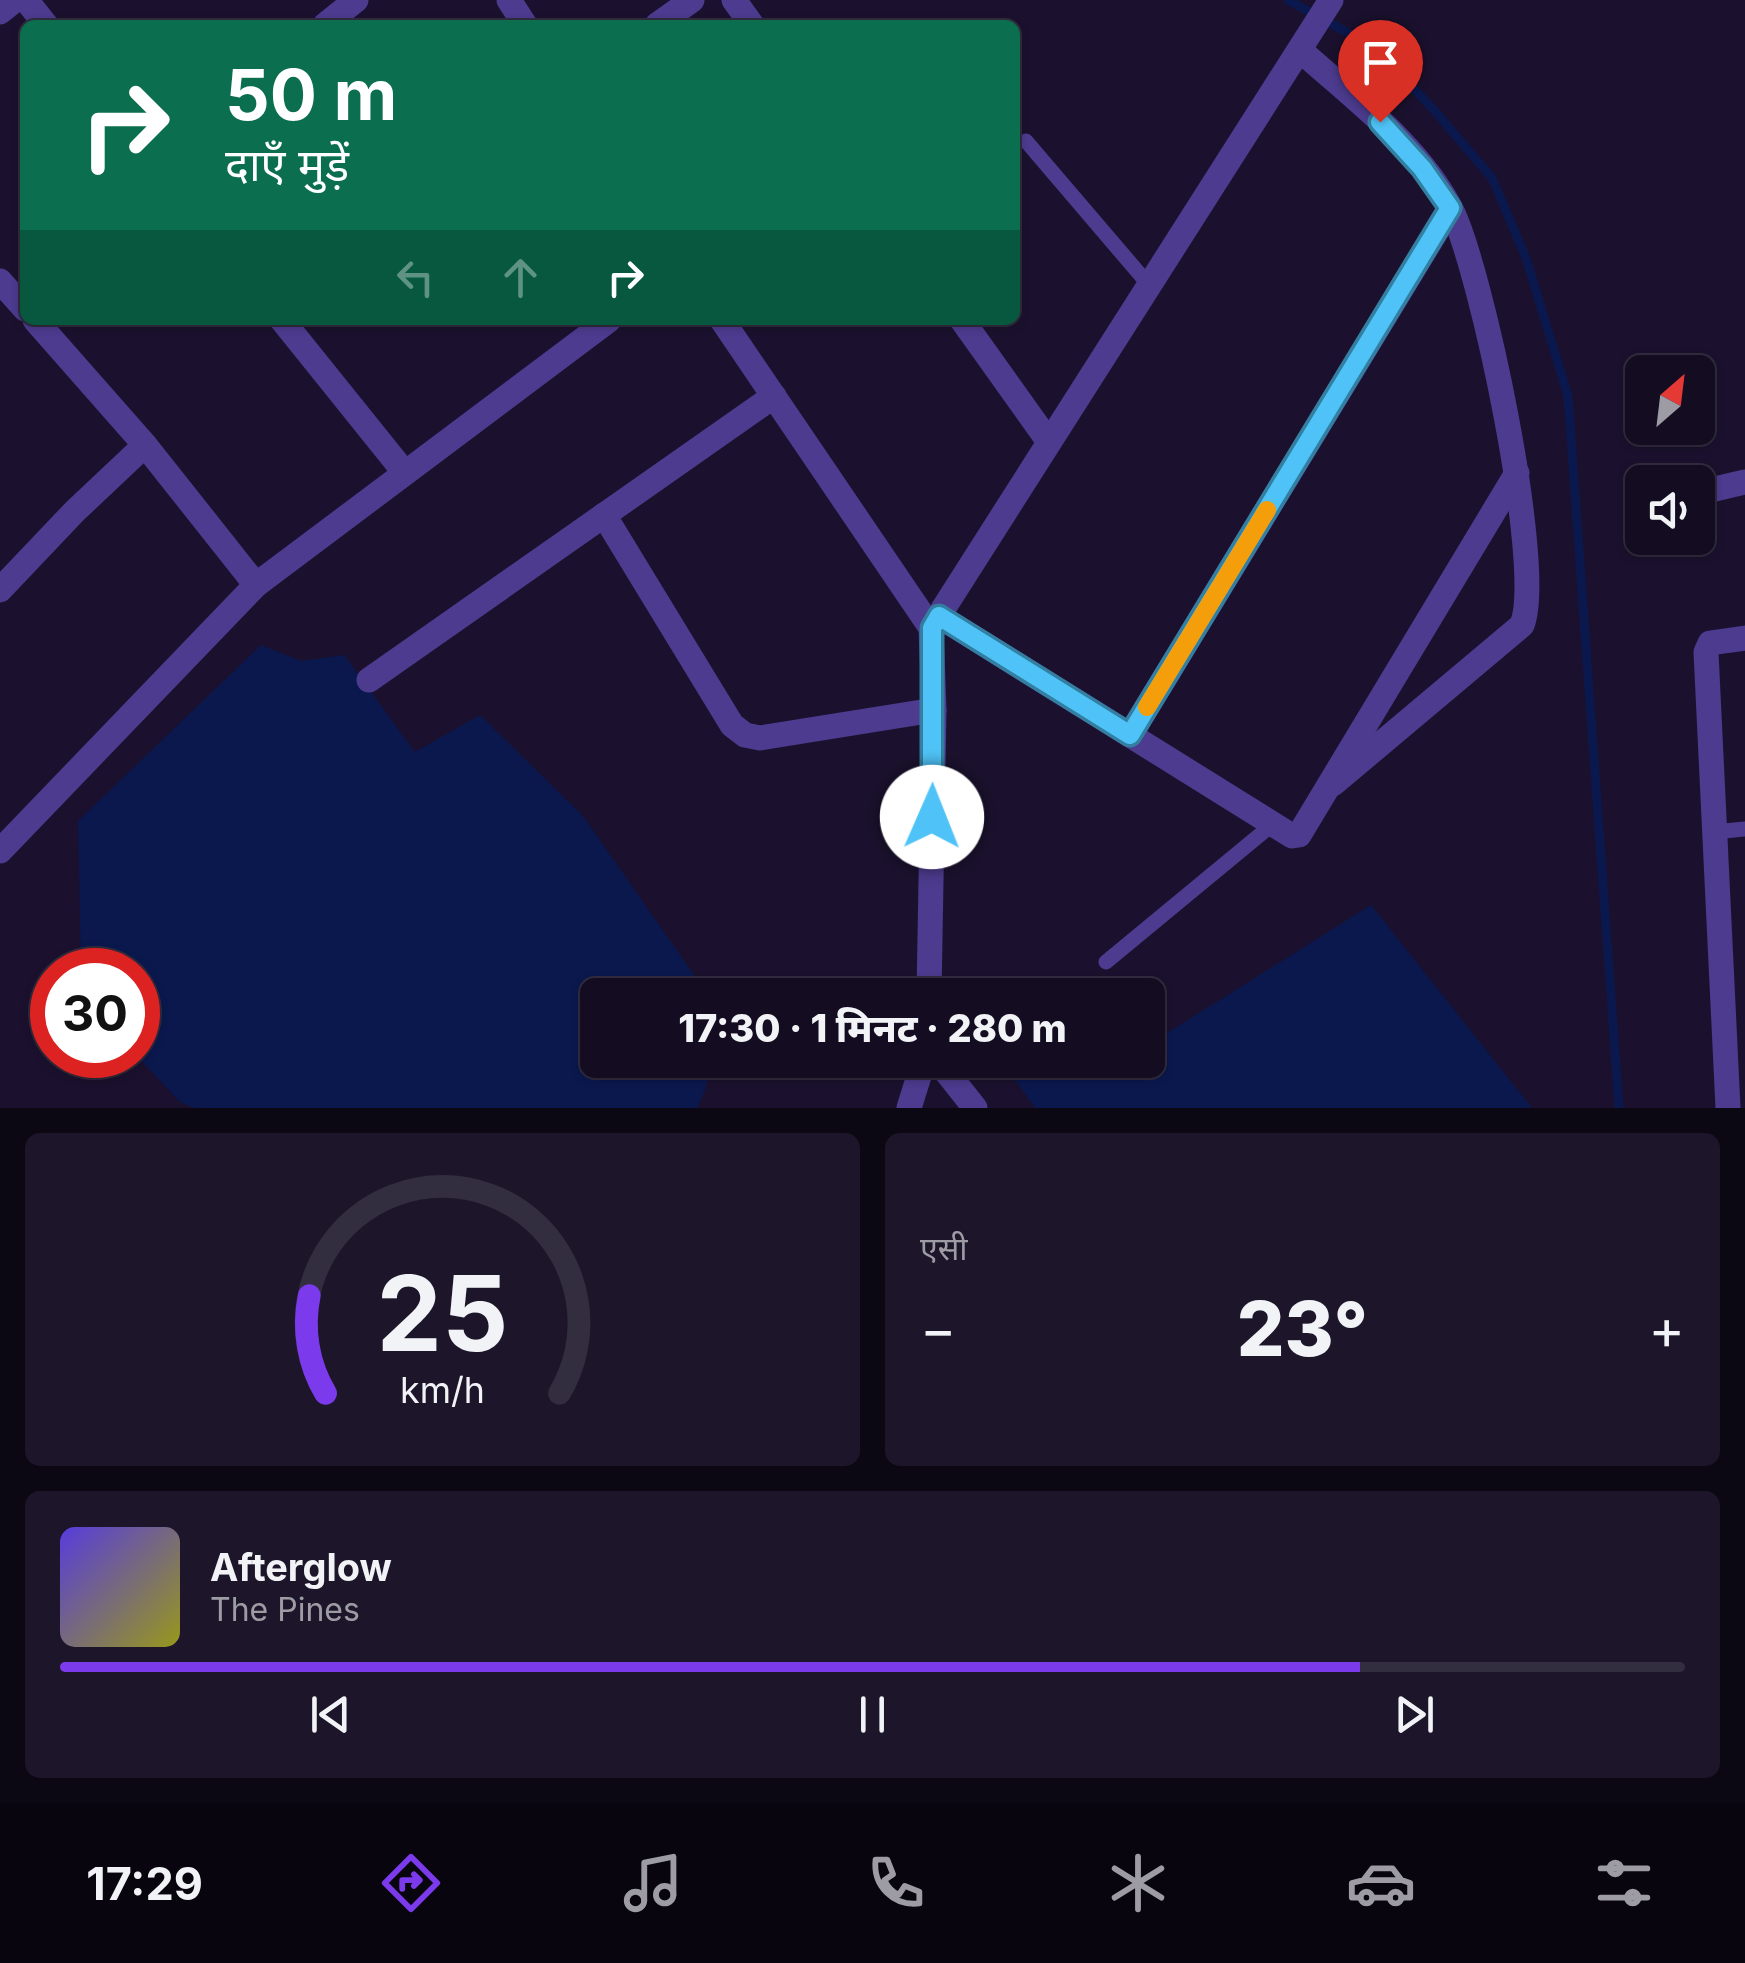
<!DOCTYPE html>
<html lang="hi">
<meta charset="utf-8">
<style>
body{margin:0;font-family:Inter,"Noto Sans Devanagari",sans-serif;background:#1d162a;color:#f1f3f6;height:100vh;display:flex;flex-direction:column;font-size:38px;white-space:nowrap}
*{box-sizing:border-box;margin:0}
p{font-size:32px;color:#9d9ca5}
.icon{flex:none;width:55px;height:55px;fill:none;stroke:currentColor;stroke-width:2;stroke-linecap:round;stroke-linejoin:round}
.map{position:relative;height:1108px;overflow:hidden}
.details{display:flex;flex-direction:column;gap:25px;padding:25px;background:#0b0713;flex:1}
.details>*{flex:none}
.hud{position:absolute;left:20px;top:20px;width:1000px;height:305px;border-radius:15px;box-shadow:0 2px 8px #0004,0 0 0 2px #332d40;background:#0b6e4f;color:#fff;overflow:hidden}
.needle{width:65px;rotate:28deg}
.controls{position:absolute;left:1625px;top:355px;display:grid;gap:20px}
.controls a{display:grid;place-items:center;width:90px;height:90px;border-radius:15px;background:#140d22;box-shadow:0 2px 8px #0004,0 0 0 2px #332d40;font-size:50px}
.speed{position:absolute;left:30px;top:948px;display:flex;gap:20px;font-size:50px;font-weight:700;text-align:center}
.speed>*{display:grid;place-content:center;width:130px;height:130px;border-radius:50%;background:#140d22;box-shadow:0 2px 8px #0004,0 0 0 2px #332d40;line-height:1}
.speed .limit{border:15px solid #d22;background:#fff;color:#111}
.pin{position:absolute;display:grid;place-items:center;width:85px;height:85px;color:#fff;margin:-102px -42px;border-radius:50% 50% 50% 0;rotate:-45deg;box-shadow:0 0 10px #0007}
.pin .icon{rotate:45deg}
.me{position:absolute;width:110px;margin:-55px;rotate:1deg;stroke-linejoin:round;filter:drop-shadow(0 0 8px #0008)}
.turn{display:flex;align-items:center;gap:35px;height:210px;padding:0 40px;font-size:45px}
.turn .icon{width:130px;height:130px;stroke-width:2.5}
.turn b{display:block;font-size:70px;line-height:85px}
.lanes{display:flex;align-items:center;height:95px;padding:0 40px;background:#0003;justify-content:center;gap:50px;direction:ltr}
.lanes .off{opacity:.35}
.big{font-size:75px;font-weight:800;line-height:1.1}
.details .widget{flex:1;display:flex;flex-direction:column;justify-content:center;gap:15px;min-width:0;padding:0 35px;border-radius:15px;background:#1d162a}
.details .dial{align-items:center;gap:0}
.dial svg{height:260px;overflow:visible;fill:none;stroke:#332d40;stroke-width:7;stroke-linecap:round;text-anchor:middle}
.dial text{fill:#f1f3f6;stroke:none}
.song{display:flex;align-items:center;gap:30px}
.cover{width:120px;height:120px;border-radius:15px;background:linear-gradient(135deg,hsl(250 70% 55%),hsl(60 70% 35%))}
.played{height:10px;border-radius:5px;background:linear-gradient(90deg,#7c3aed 80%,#332d40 80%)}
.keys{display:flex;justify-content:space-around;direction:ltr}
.heat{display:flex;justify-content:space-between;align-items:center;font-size:55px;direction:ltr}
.details .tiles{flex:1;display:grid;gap:25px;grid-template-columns:1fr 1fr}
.widget:last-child{grid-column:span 2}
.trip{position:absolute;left:580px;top:978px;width:585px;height:100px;border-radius:15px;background:#140d22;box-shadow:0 2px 8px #0004,0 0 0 2px #332d40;font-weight:800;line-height:100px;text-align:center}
.tabs{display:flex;height:160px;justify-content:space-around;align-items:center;background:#08050e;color:#9d9ca5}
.tabs .icon{width:70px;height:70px}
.tabs .on{color:#7c3aed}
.tabs b{font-size:45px;color:#f1f3f6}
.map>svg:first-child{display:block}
.water{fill:#0a184e}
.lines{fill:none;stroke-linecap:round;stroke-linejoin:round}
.stream{stroke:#0a184e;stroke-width:9}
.service{stroke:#4c3b8e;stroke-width:15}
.minor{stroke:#4c3b8e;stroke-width:25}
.route-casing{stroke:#337fa1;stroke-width:25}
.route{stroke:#4fc3f7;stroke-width:18}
.slow{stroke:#f59e0b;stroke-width:18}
</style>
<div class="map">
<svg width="1745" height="1108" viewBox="0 0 1745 1108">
<rect width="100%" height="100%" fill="#1b112e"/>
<g class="water">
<path d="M261,645L301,661L344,655L415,752L480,715L583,816L708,995H598V1060H712L705,1090L697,1108H195L180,1102L136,1055L138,970H81L78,821Z"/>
<path d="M1371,905L1532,1108H1035L1001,1060H1148V1045Z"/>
</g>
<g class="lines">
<path class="stream" d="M1288,0L1374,47L1434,110L1492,178L1526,258L1568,396L1619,1108"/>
<g class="service">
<path d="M1026,141L1149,285"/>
<path d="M1714,832L1745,829"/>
<path d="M1106,962L1273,824"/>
</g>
<g class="minor">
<path d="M26,0L46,25"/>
<path d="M509,0L525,25"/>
<path d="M734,0L752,25"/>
<path d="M0,12L15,0"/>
<path d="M325,25L356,0"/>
<path d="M657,25L692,0"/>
<path d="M1300,50C1352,97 1418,145 1451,209C1481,268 1545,568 1522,625L1333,784"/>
<path d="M0,281L25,309"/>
<path d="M35,320L145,445L256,585"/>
<path d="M282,320L405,473"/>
<path d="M722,320L931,628"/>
<path d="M962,320L1049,442"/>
<path d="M1698,493L1745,482"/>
<path d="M604,515L732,725L745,735L760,738L934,710"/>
<path d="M0,590L75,511L145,445"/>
<path d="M939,616L1292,836L1299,835L1517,473"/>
<path d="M369,680L774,396"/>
<path d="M1130,735L1450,209"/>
<path d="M0,851L256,585L609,320"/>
<path d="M929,995L934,710L931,628L1331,0"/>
<path d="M937,1060L975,1108"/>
<path d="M909,1108L924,1060"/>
<path d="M1728,1108L1706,652L1710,643L1745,638"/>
</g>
</g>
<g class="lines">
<g class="route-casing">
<path id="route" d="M932,817V628L939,616L1130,735L1450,208L1422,168L1380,122"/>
</g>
<use href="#route" class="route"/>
<path class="slow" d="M1147,707L1267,510"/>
</g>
</svg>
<div class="controls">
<a><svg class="needle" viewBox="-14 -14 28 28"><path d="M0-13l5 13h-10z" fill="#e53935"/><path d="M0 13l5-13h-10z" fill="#9d9ca5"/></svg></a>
<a><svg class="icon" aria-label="sound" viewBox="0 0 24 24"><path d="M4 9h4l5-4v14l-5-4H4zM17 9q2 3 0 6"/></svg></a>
</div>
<div class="speed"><div class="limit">30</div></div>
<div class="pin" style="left:1380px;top:122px;background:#d93025"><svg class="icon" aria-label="arrive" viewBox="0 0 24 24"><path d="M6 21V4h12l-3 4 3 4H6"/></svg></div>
<svg class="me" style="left:932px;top:817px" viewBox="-20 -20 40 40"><circle r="19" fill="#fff"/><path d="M0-13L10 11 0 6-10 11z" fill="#4fc3f7"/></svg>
<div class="trip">17:30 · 1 मिनट · 280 m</div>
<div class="hud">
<div class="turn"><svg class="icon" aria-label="right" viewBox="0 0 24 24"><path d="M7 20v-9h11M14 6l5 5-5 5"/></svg><div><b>50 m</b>दाएँ मुड़ें</div></div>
<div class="lanes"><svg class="icon off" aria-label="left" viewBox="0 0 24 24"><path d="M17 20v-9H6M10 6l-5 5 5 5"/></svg><svg class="icon off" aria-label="ahead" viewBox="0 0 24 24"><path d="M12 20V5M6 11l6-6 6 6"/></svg><svg class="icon" aria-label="right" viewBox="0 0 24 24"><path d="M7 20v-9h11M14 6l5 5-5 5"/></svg></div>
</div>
</div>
<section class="details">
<div class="tiles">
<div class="widget dial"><svg viewBox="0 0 100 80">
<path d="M14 69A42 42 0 1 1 86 69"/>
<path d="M14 69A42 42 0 0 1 9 39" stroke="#7c3aed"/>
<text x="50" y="56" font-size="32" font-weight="700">25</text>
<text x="50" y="72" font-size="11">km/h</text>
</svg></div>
<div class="widget"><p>एसी</p>
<div class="heat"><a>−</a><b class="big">23°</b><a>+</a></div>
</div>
<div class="widget">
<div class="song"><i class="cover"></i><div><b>Afterglow</b><p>The Pines</p></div></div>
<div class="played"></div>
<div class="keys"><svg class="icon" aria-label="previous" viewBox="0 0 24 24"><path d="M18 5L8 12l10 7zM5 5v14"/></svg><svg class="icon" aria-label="pause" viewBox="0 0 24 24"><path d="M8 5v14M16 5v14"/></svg><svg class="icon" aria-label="next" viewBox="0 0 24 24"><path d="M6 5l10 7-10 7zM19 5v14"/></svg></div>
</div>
</div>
</section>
<nav class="tabs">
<b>17:29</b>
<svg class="icon on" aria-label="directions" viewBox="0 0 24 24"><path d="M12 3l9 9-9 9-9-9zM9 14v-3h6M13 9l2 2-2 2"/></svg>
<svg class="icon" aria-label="music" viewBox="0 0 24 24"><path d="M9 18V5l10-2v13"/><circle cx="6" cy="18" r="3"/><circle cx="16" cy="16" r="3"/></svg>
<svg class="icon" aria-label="phone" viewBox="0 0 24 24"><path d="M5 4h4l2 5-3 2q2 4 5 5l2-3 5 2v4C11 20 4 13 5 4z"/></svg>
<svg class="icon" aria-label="climate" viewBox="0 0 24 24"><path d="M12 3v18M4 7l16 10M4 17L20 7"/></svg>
<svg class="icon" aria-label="car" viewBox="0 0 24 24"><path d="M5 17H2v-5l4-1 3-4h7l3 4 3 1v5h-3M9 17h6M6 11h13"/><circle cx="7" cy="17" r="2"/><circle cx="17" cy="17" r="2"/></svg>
<svg class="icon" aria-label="filters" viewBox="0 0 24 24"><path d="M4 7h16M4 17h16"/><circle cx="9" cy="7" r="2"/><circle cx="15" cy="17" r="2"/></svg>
</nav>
